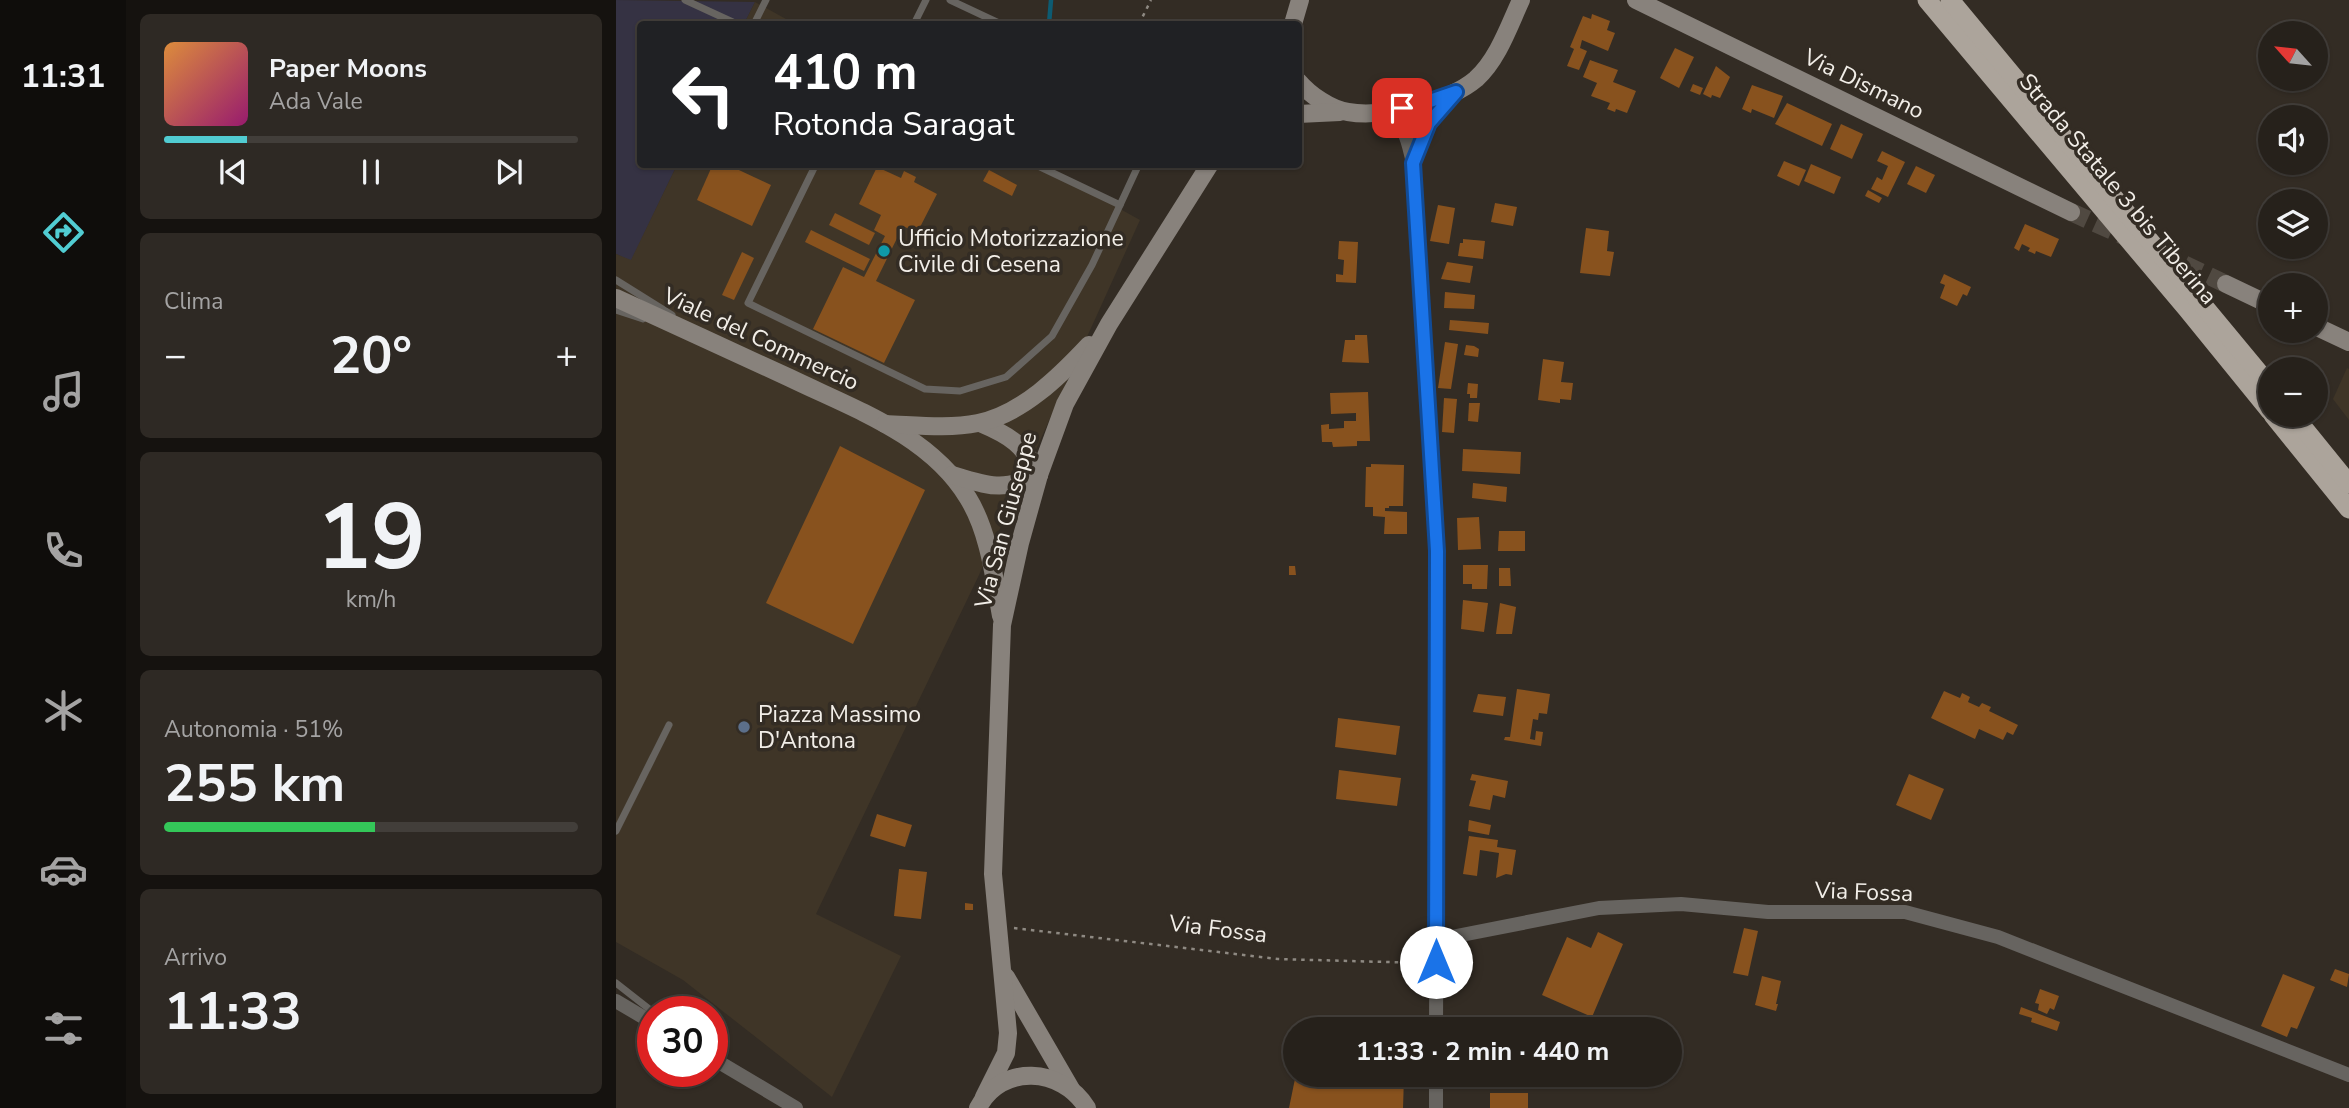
<!DOCTYPE html>
<html lang="it">
<meta charset="utf-8">
<style>
body{margin:0;font-family:"Nunito Sans",sans-serif;background:#2e2924;color:#f1f3f6;height:100vh;display:flex;flex-direction:column;font-size:26px;white-space:nowrap}
*{box-sizing:border-box;margin:0}
p{font-size:23px;color:#a4a3a3}
.icon{flex:none;width:38px;height:38px;fill:none;stroke:currentColor;stroke-width:2;stroke-linecap:round;stroke-linejoin:round}
.map{position:relative;flex:1;overflow:hidden}
.drawer{display:flex;flex-direction:column;gap:14px;padding:14px;background:#15120f;width:490px}
.drawer>*{flex:none}
.top-card{position:absolute;left:21px;top:21px;width:665px;height:147px;border-radius:7px;box-shadow:0 2px 5px #0004,0 0 0 2px #423e3a;background:#202124;color:#fff;overflow:hidden}
.needle{width:46px;rotate:297deg}
.buttons{position:absolute;left:1642px;top:21px;display:grid;gap:14px}
.buttons a{display:grid;place-items:center;width:70px;height:70px;border-radius:50%;background:#26211b;box-shadow:0 2px 5px #0004,0 0 0 2px #423e3a;font-size:35px}
.speed{position:absolute;left:21px;top:996px;display:flex;gap:14px;font-size:35px;font-weight:700;text-align:center}
.speed>*{display:grid;place-content:center;width:91px;height:91px;border-radius:50%;background:#26211b;box-shadow:0 2px 5px #0004,0 0 0 2px #423e3a;line-height:1}
.speed .limit{border:10px solid #d22;background:#fff;color:#111}
.pin{position:absolute;display:grid;place-items:center;width:60px;height:60px;color:#fff;margin:-30px;border-radius:14px;box-shadow:0 4px 10px #0006}
.me{position:absolute;width:77px;margin:-38px;rotate:0deg;stroke-linejoin:round;filter:drop-shadow(0 0 5px #0008)}
.turn{display:flex;align-items:center;gap:24px;height:147px;padding:0 21px;font-size:32px}
.turn .icon{width:91px;height:91px;stroke-width:2.5}
.turn b{display:block;font-size:49px;line-height:60px}
.big{font-size:52px;font-weight:700;line-height:1.1}
.drawer .widget{flex:1;display:flex;flex-direction:column;justify-content:center;gap:10px;min-width:0;padding:0 24px;border-radius:10px;background:#2e2924}
.drawer .dial{align-items:center;gap:0}
.dial b{font-size:91px;line-height:1}
.song{display:flex;align-items:center;gap:21px}
.cover{width:84px;height:84px;border-radius:10px;background:linear-gradient(135deg,hsl(30 70% 55%),hsl(320 70% 35%))}
.played{height:7px;border-radius:4px;background:linear-gradient(90deg,#51ccd2 20%,#423e3a 20%)}
.keys{display:flex;justify-content:space-around;direction:ltr}
.heat{display:flex;justify-content:space-between;align-items:center;font-size:38px;direction:ltr}
.charge{height:10px;border-radius:5px;background:linear-gradient(90deg,#34c759 51%,#423e3a 0)}
.trip{position:absolute;left:667px;top:1017px;width:399px;height:70px;border-radius:35px;background:#26211b;box-shadow:0 2px 5px #0004,0 0 0 2px #423e3a;font-weight:700;line-height:70px;text-align:center}
main{display:flex;flex:1;min-height:0}
.menu{display:flex;flex-direction:column;width:126px;justify-content:space-around;align-items:center;background:#0f0d0b;color:#a4a3a3}
.menu .icon{width:49px;height:49px}
.menu .active{color:#51ccd2}
.menu b{font-size:32px;color:#f1f3f6}
.map>svg:first-child{display:block}
.commercial{fill:#353243}
.built{fill:#3f3527}
.lines{fill:none;stroke-linecap:round;stroke-linejoin:round}
.stream{stroke:#0d5b72;stroke-width:4.5}
.building{fill:#88521e}
.secondary-tunnel{stroke:#504941;stroke-width:18;stroke-dasharray:18 9;stroke-linecap:butt}
.path{stroke:#8e8982;stroke-width:2.5;stroke-dasharray:3.5 5;stroke-linecap:butt}
.service{stroke:#676460;stroke-width:7}
.minor{stroke:#676460;stroke-width:14}
.secondary{stroke:#88827c;stroke-width:18}
.trunk{stroke:#aca49b;stroke-width:19}
.route-casing{stroke:#114b97;stroke-width:18}
.route{stroke:#1a73e8;stroke-width:12}
.culture-dot{fill:#0f9aa8;stroke:#332c24;stroke-width:2.5}
.service-dot{fill:#5c6f8a;stroke:#332c24;stroke-width:2.5}
.labels{text-anchor:middle;dominant-baseline:central;stroke-width:7;stroke-linejoin:round;paint-order:stroke}
.street-label{font-size:23px;fill:#f2eee8;stroke:#332c24}
.poi-label{font-size:23px;fill:#f2eee8;stroke:#332c24;text-anchor:start}
</style>
<main>
<nav class="menu">
<b>11:31</b>
<svg class="icon active" aria-label="directions" viewBox="0 0 24 24"><path d="M12 3l9 9-9 9-9-9zM9 14v-3h6M13 9l2 2-2 2"/></svg>
<svg class="icon" aria-label="music" viewBox="0 0 24 24"><path d="M9 18V5l10-2v13"/><circle cx="6" cy="18" r="3"/><circle cx="16" cy="16" r="3"/></svg>
<svg class="icon" aria-label="phone" viewBox="0 0 24 24"><path d="M5 4h4l2 5-3 2q2 4 5 5l2-3 5 2v4C11 20 4 13 5 4z"/></svg>
<svg class="icon" aria-label="climate" viewBox="0 0 24 24"><path d="M12 3v18M4 7l16 10M4 17L20 7"/></svg>
<svg class="icon" aria-label="car" viewBox="0 0 24 24"><path d="M5 17H2v-5l4-1 3-4h7l3 4 3 1v5h-3M9 17h6M6 11h13"/><circle cx="7" cy="17" r="2"/><circle cx="17" cy="17" r="2"/></svg>
<svg class="icon" aria-label="filters" viewBox="0 0 24 24"><path d="M4 7h16M4 17h16"/><circle cx="9" cy="7" r="2"/><circle cx="15" cy="17" r="2"/></svg>
</nav>
<section class="drawer">
<div class="widget">
<div class="song"><i class="cover"></i><div><b>Paper Moons</b><p>Ada Vale</p></div></div>
<div class="played"></div>
<div class="keys"><svg class="icon" aria-label="previous" viewBox="0 0 24 24"><path d="M18 5L8 12l10 7zM5 5v14"/></svg><svg class="icon" aria-label="pause" viewBox="0 0 24 24"><path d="M8 5v14M16 5v14"/></svg><svg class="icon" aria-label="next" viewBox="0 0 24 24"><path d="M6 5l10 7-10 7zM19 5v14"/></svg></div>
</div>
<div class="widget"><p>Clima</p>
<div class="heat"><a>−</a><b class="big">20°</b><a>+</a></div>
</div>
<div class="widget dial"><b>19</b><p>km/h</p></div>
<div class="widget"><p>Autonomia · 51%</p><b class="big">255 km</b><div class="charge"></div></div>
<div class="widget"><p>Arrivo</p><b class="big">11:33</b></div>
</section>
<div class="map">
<svg width="1733" height="1108" viewBox="0 0 1733 1108">
<rect width="100%" height="100%" fill="#332c24"/>
<path class="commercial" d="M0,0L139,2L128,24H24V164L61,165L15,261L0,254Z"/>
<g class="built">
<path d="M139,2L179,24H128Z"/>
<path d="M61,165H425L524,220L363,575L200,914L285,956L216,1097L67,980L0,942V254L15,260Z"/>
<path d="M1731,368L1733,369V420L1717,399Z"/>
</g>
<g class="lines">
<path class="stream" d="M433,24L435,0"/>
</g>
<g class="building">
<path d="M976,14L994,21L991,30L999,33L992,51L966,40L964,48L971,51L963,70L951,66L958,49L954,47L967,16L975,19Z"/>
<path d="M1059,48L1078,57L1063,88L1044,78Z"/>
<path d="M974,60L1002,70L997,82L1020,91L1011,113L1000,109L999,112L991,109L994,103L975,96L981,83L967,77Z"/>
<path d="M1100,66L1114,77L1104,98L1096,95L1095,98L1087,94Z"/>
<path d="M1077,84L1087,88L1084,95L1074,91Z"/>
<path d="M1136,85L1167,96L1158,118L1136,109L1135,113L1126,109Z"/>
<path d="M1171,103L1216,124L1206,146L1159,124Z"/>
<path d="M1225,124L1247,134L1236,159L1214,149Z"/>
<path d="M1266,151L1289,162L1272,197L1255,189L1261,177L1266,180L1272,166L1261,161Z"/>
<path d="M1168,161L1190,170L1183,186L1161,176Z"/>
<path d="M97,164H110L155,185L136,226L81,200Z"/>
<path d="M1195,164L1225,177L1218,194L1188,181Z"/>
<path d="M1300,166L1319,175L1310,193L1291,184Z"/>
<path d="M261,167L285,178L288,171L300,177L298,182L321,194L301,233L287,226L260,281L299,300L268,363L197,329L227,267L248,277L269,236L258,230L265,215L243,204Z"/>
<path d="M373,170L401,185L396,196L367,181Z"/>
<path d="M1252,190L1266,198L1263,203L1249,196Z"/>
<path d="M879,203L901,207L897,226L875,222Z"/>
<path d="M822,205L839,208L833,244L814,241Z"/>
<path d="M219,213L259,233L253,245L213,225Z"/>
<path d="M1409,224L1443,239L1435,257L1420,251L1419,254L1412,251L1414,248L1406,244L1403,251L1398,248Z"/>
<path d="M970,228L993,231L991,251L998,252L994,276L964,273Z"/>
<path d="M195,230L254,259L248,271L189,242Z"/>
<path d="M847,239L869,241L867,259L842,256L844,243H847Z"/>
<path d="M723,241L742,242L740,283L720,282V274L727,275L728,260L722,259Z"/>
<path d="M126,252L138,258L118,300L106,295Z"/>
<path d="M831,262L857,266L854,283L825,279Z"/>
<path d="M1328,274L1355,287L1351,296L1347,294L1341,306L1324,298L1329,285L1324,283Z"/>
<path d="M829,292L859,295L858,309L828,308Z"/>
<path d="M834,320L873,323L872,334L833,330Z"/>
<path d="M739,335H751L753,363L726,362L729,340H739Z"/>
<path d="M829,342L842,344L835,389L822,388Z"/>
<path d="M850,345L858,346L863,349L862,357L848,355Z"/>
<path d="M927,359L948,362L945,382L957,383L955,400L944,399V403L922,400Z"/>
<path d="M852,383L862,384L861,398H854V394H851Z"/>
<path d="M752,392L754,441H741V446L717,447L716,442H706L705,425L713,424V429L728,428V421H740V413L715,414L714,393Z"/>
<path d="M828,398L841,399L838,433L826,432Z"/>
<path d="M853,403H864L862,422L852,421Z"/>
<path d="M224,446L309,490L237,644L150,603Z"/>
<path d="M847,449L905,452L904,474L846,471Z"/>
<path d="M755,464L788,465L787,506H773V508H769V511L791,512V534H768L769,517L757,516V507H749L750,467H755Z"/>
<path d="M857,483L891,487L890,502L856,498Z"/>
<path d="M863,517L865,549L842,550L841,518Z"/>
<path d="M883,531H909V551H882Z"/>
<path d="M847,565H872L871,589H856V584H847Z"/>
<path d="M673,566H679L680,575H673Z"/>
<path d="M883,568H894L895,586H883Z"/>
<path d="M847,600L872,603L868,632L845,629Z"/>
<path d="M884,603L900,607L896,634H880Z"/>
<path d="M901,689L934,694L931,714L923,713L922,720L917,719L914,739L919,740L920,731L927,732L925,746L888,740L889,737H894Z"/>
<path d="M1328,691L1344,698L1346,693L1354,697L1352,702L1363,707L1366,703L1375,707L1373,711L1402,725L1397,735L1391,732L1387,740L1363,729L1359,739L1315,718Z"/>
<path d="M862,694L890,697L887,716L857,712Z"/>
<path d="M722,718L784,726L780,755L719,747Z"/>
<path d="M723,770L785,778L781,806L720,799Z"/>
<path d="M856,774L892,781L889,798L877,795L874,810L853,806L860,781L854,780Z"/>
<path d="M1293,774L1328,789L1315,820L1280,805Z"/>
<path d="M261,814L296,825L289,847L254,836Z"/>
<path d="M853,820L875,825L873,835L852,831Z"/>
<path d="M853,836L882,840L881,847L900,850L896,875L890,874L880,878L883,853L864,850L861,876L847,874Z"/>
<path d="M283,869L311,872L305,919L278,916Z"/>
<path d="M349,903L357,904V910H349Z"/>
<path d="M1128,928L1142,931L1132,976L1117,973Z"/>
<path d="M982,932L1007,944L976,1017L926,995L951,937L975,948Z"/>
<path d="M1719,969L1733,974L1731,987L1714,980Z"/>
<path d="M1667,974L1699,987L1681,1029L1675,1027L1671,1037L1645,1026Z"/>
<path d="M1146,976L1165,981L1160,1004H1162L1160,1011L1139,1005Z"/>
<path d="M1424,989L1443,996L1438,1010L1434,1008L1431,1014L1422,1010L1423,1004L1419,1003Z"/>
<path d="M1405,1007L1444,1022L1441,1031L1415,1022L1416,1018L1403,1014Z"/>
<path d="M680,1074H774L788,1077L787,1108H673Z"/>
<rect x="874" y="1093" width="38" height="15"/>
</g>
<g class="lines">
<g class="secondary-tunnel">
<path d="M1455,212L1512,238"/>
<path d="M1544,253L1610,284"/>
</g>
<g class="path">
<path d="M523,24L535,0"/>
<path d="M398,928L662,959L806,963"/>
</g>
<g class="service">
<path d="M69,0L121,24"/>
<path d="M334,0L385,24"/>
<path d="M138,24L150,0"/>
<path d="M298,24L310,0"/>
<path d="M200,164L132,303L309,389L344,391L390,377L436,336L476,265L504,205"/>
<path d="M418,164L504,205L523,164"/>
<path d="M0,280L56,315"/>
<path d="M0,310L27,319"/>
<path d="M0,831L53,725"/>
<path d="M0,983L37,1012"/>
</g>
<g class="minor">
<path d="M764,112C791,128 790,133 797,163L822,551L820,1029"/>
<path d="M797,162L813,123L839,93"/>
<path d="M820,940L983,908L1065,904L1152,912H1289L1382,937L1733,1075"/>
<path d="M0,1001L37,1023"/>
<path d="M96,1058L180,1108"/>
<path d="M820,1074V1108"/>
</g>
<g class="secondary">
<path d="M1020,0L1455,212"/>
<path d="M677,24L684,0"/>
<path d="M682,81C694,95 714,109 732,112C767,118 833,102 860,79C882,59 893,26 905,0"/>
<path d="M682,114L724,112"/>
<path d="M1610,284L1654,305"/>
<path d="M0,298C58,325 116,351 174,378C238,409 314,435 352,498C373,532 378,577 385,616"/>
<path d="M1699,326L1733,342"/>
<path d="M364,423C395,436 408,445 423,475"/>
<path d="M269,424C299,425 332,429 362,423C406,414 444,376 473,345"/>
<path d="M336,475C375,486 384,492 423,475"/>
<path d="M390,977L455,1089"/>
<path d="M368,1097L390,1053L392,1033L377,874L386,625L404,543L423,475L449,404L493,324L594,164"/>
<path d="M362,1108C385,1063 446,1067 471,1108"/>
</g>
<g class="trunk">
<path d="M1311,0L1571,309L1654,411"/>
<path d="M1334,0L1654,386"/>
<path d="M1657,415L1733,509"/>
<path d="M1677,415L1733,484"/>
</g>
</g>
<g class="lines">
<g class="route-casing">
<path id="route" d="M786,108L808,103L840,92L813,123L797,163L821,551L820,962"/>
</g>
<use href="#route" class="route"/>
</g>
<circle class="culture-dot" cx="268" cy="251" r="7"/>
<circle class="service-dot" cx="128" cy="727" r="7"/>
<g class="labels">
<g class="street-label">
<text transform="translate(1248 84) rotate(26)">Via Dismano</text>
<text transform="translate(1502 189) rotate(50)">Strada Statale 3 bis Tiberina</text>
<text transform="translate(145 339) rotate(25)">Viale del Commercio</text>
<text transform="translate(390 520) rotate(-75)">Via San Giuseppe</text>
<text transform="translate(1248 892) rotate(2)">Via Fossa</text>
<text transform="translate(602 929) rotate(7)">Via Fossa</text>
</g>
<g class="poi-label">
<text x="282" y="238">Ufficio Motorizzazione<tspan x="282" dy="26">Civile di Cesena</tspan></text>
<text x="142" y="714">Piazza Massimo<tspan x="142" dy="26">D'Antona</tspan></text>
</g>
</g>
</svg>
<div class="buttons">
<a><svg class="needle" viewBox="-14 -14 28 28"><path d="M0-13l5 13h-10z" fill="#e53935"/><path d="M0 13l5-13h-10z" fill="#a4a3a3"/></svg></a>
<a><svg class="icon" aria-label="sound" viewBox="0 0 24 24"><path d="M4 9h4l5-4v14l-5-4H4zM17 9q2 3 0 6"/></svg></a>
<a><svg class="icon" aria-label="layers" viewBox="0 0 24 24"><path d="M12 4l9 5-9 5-9-5zM3 14l9 5 9-5"/></svg></a>
<a>+</a>
<a>−</a>
</div>
<div class="speed"><div class="limit">30</div></div>
<div class="pin" style="left:786px;top:108px;background:#d93025"><svg class="icon" aria-label="arrive" viewBox="0 0 24 24"><path d="M6 21V4h12l-3 4 3 4H6"/></svg></div>
<svg class="me" style="left:820px;top:962px" viewBox="-20 -20 40 40"><circle r="19" fill="#fff"/><path d="M0-13L10 11 0 6-10 11z" fill="#1a73e8"/></svg>
<div class="trip">11:33 · 2 min · 440 m</div>
<div class="top-card">
<div class="turn"><svg class="icon" aria-label="left" viewBox="0 0 24 24"><path d="M17 20v-9H6M10 6l-5 5 5 5"/></svg><div><b>410 m</b>Rotonda Saragat</div></div>
</div>
</div>
</main>
